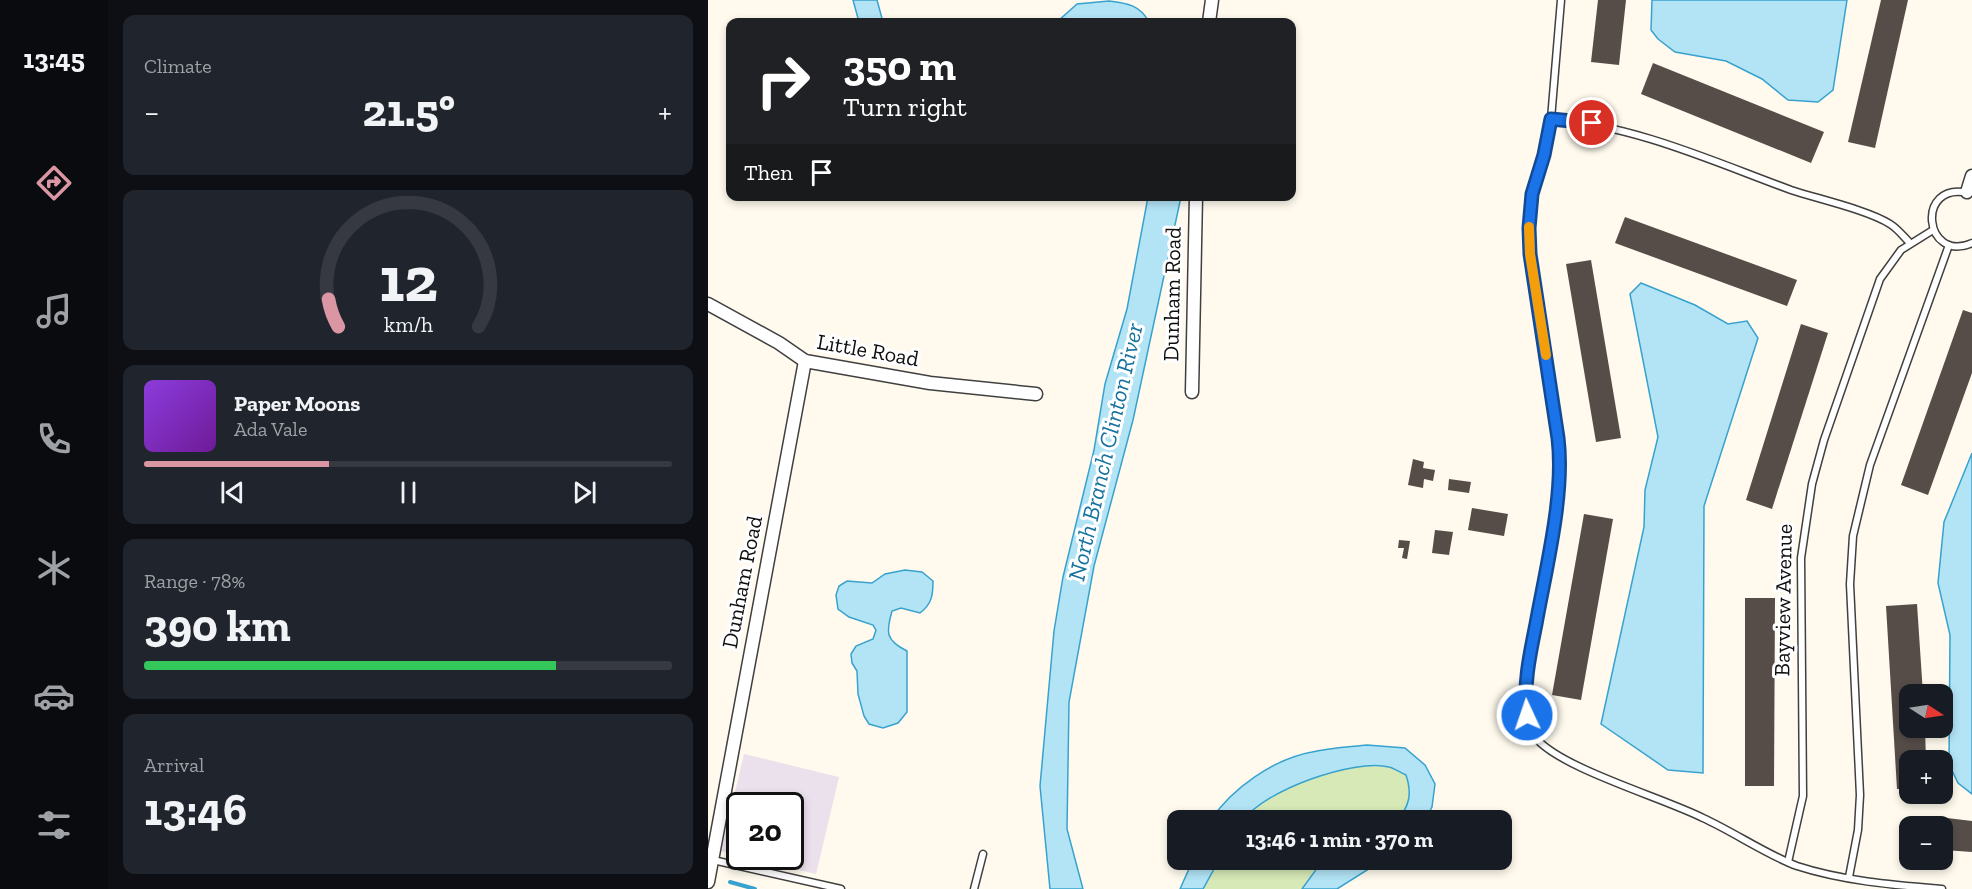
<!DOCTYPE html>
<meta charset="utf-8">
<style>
body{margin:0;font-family:"Zilla Slab",serif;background:#20242c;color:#f1f3f6;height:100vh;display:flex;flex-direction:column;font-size:22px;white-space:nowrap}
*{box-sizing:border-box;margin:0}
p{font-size:20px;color:#9ea1a6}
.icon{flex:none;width:33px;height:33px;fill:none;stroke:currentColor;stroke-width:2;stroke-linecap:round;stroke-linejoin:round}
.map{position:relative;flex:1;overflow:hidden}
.panel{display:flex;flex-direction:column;gap:15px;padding:15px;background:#0d0f14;width:600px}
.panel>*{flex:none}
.guide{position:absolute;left:18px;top:18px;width:570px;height:183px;border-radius:12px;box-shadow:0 3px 9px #0003;background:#202124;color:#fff;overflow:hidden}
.needle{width:39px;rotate:102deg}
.tools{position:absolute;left:1191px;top:684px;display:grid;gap:12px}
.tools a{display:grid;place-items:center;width:54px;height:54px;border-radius:12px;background:#171b24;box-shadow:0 3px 9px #0003;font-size:30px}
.speed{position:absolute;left:18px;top:792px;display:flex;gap:12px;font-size:30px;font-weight:700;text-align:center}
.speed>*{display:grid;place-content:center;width:78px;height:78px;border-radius:50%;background:#171b24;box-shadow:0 3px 9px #0003;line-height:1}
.speed .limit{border:3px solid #111;border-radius:9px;background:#fff;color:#111}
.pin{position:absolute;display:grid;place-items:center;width:51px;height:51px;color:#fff;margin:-26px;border:3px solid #fff;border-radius:50%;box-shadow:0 2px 6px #0007}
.me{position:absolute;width:66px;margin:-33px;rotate:357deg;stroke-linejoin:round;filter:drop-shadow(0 0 4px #0008)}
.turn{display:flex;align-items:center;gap:21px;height:126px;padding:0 18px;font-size:27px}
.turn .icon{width:78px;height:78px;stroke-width:2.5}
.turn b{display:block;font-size:42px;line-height:51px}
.then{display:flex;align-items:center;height:57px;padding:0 18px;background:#0003;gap:12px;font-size:22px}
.big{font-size:45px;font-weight:700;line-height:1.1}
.panel .tile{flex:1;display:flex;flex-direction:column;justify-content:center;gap:9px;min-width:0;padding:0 21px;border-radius:12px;background:#20242c}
.panel .dial{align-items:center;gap:0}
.dial svg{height:156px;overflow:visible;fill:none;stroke:#363941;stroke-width:7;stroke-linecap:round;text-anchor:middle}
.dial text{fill:#f1f3f6;stroke:none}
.song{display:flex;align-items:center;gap:18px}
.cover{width:72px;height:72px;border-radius:9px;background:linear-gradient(135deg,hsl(270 70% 55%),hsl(280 70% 35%))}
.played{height:6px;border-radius:3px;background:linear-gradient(90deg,#da96a2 35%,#363941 35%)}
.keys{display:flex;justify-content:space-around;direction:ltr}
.heat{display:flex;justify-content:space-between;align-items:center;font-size:33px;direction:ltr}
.charge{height:9px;border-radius:4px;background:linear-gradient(90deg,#34c759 78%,#363941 0)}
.trip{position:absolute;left:459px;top:810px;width:345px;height:60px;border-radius:12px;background:#171b24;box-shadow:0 3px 9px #0003;font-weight:700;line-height:60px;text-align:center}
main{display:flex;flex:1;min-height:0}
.tab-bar{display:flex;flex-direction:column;width:108px;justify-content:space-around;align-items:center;background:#090b0e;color:#9ea1a6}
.tab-bar .icon{width:42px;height:42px}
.tab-bar .selected{color:#da96a2}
.tab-bar b{font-size:27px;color:#f1f3f6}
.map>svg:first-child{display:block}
.industrial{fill:#eae1ec}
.green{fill:#d6e9b7}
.water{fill:#b2e4f6;stroke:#38a2ce;stroke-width:1.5}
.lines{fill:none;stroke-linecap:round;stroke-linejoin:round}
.stream{stroke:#38a2ce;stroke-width:4}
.building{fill:#564d49}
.lane-casing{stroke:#404040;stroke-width:9}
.street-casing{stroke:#404040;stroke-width:15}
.lane{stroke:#fff;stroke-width:6}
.street{stroke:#fff;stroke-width:12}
.route-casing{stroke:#114b97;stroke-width:15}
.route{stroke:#1a73e8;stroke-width:10}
.slow{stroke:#f59e0b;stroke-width:10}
.labels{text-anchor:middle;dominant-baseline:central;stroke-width:6;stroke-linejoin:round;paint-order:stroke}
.street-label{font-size:22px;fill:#0d0d0d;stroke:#fff}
.water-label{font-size:24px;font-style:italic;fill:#16729f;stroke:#fff}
</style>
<main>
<nav class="tab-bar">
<b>13:45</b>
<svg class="icon selected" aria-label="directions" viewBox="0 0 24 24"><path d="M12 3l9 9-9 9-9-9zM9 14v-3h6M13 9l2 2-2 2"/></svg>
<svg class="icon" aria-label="music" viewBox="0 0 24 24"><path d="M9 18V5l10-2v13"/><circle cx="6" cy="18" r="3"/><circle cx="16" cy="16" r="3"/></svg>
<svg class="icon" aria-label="phone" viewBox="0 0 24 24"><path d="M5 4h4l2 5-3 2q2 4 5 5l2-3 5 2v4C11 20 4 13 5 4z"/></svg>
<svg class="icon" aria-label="climate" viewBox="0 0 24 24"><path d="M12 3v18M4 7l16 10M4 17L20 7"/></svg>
<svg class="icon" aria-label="car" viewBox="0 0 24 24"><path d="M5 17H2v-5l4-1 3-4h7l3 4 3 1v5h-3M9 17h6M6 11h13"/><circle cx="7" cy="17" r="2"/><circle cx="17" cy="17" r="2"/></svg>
<svg class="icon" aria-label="filters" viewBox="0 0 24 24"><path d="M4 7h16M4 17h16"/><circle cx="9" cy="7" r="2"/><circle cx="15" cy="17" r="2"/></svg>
</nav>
<section class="panel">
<div class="tile"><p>Climate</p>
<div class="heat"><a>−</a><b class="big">21.5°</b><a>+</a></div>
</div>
<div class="tile dial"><svg viewBox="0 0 100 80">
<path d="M14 69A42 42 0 1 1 86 69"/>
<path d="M14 69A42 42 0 0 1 9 55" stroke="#da96a2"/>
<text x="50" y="56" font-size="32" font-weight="700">12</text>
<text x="50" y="72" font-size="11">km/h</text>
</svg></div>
<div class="tile">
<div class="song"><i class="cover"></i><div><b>Paper Moons</b><p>Ada Vale</p></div></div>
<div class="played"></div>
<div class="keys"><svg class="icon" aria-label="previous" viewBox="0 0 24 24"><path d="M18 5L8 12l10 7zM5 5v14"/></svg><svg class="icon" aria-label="pause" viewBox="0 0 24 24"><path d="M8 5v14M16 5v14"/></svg><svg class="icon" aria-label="next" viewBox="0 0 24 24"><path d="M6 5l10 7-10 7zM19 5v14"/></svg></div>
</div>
<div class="tile"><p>Range · 78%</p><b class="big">390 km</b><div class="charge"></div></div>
<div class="tile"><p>Arrival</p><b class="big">13:46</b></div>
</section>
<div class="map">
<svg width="1264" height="889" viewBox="0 0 1264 889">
<rect width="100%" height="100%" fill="#fffaed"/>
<path class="industrial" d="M36,754L131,777L108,874L34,857L82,856V806H32L31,856L13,851Z"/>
<g class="green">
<path d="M659,766L681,767L698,775C704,793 703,806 689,820H536C551,798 608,775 635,768C642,766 651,767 659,766Z"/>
<path d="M511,860H615L594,889H495Z"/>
</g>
<g class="water">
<path d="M145,0H169L175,22H151Z"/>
<path d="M944,0H1139L1125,90L1110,102L1080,100L1054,79L1018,61L967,52L950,39L943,30Z"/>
<path d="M401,1C419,3 432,5 441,22H349L369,4Z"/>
<path d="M440,197H473L425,420L386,566L361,702L359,829L375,889H342L332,786L346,631L355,577L386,450L397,384L419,309Z"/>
<path d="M933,283L987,305L1020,324L1039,321L1050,338L996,506L995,773L960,770L893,724L936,527L937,490L950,437L922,294Z"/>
<path d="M1264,453V794L1250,783L1241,764L1242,635L1230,583L1236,522Z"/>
<path d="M197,570L214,572L225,581C225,595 224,604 212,613L193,608L184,611C178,632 177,640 199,651V712L190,723L175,728L161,724L156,716L150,694L149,671L144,663L143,654L148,646L165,639L168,630L165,625L141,617L130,609L128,595L131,586L139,581L164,583L177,574Z"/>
<path d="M659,745L697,748L717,765L727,784L724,807L717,820H689C702,806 704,793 698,775C693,773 686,768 681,767C646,758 555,791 536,820H503C524,788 566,759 604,752C622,748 640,747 659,745Z"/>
<path d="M485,860H511L495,889H472Z"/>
<path d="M615,860H675L629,889H594Z"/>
</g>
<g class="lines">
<path class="stream" d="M22,882L47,889"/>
</g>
<g class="building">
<path d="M890,0H918L911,65L883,62Z"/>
<path d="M1173,0H1200L1167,148L1140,142Z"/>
<path d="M945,63L1116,132L1103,163L933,94Z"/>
<path d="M917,217L1089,280L1079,306L907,243Z"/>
<path d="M883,260L913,438L888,442L858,264Z"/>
<path d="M1255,310L1264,313V373L1220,495L1193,485Z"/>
<path d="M1093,324L1120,333L1064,509L1038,500Z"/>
<path d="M705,459L716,462L715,468L727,470L725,481L716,479L715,488L700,485Z"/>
<path d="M741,479L763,482L761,493L740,490Z"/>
<path d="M764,508L800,514L796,536L760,530Z"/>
<path d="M876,514L905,519L873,700L844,695Z"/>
<path d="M727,530L745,532L741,555L724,553Z"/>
<path d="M691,540L702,541L699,559L694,558L696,548H690Z"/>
<path d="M1037,598H1067L1066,786H1037Z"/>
<path d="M1209,604L1215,694H1202V728H1217L1218,760H1202V789H1189L1178,606Z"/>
<path d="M1239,818L1264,821V852L1236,850Z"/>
</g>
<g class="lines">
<g class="lane-casing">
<g id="lane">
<path d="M853,0L843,119C928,126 1004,161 1083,190C1110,199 1160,210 1182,224C1190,229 1196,237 1202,243"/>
<path d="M843,119L836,155L824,194L821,240L850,438C859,512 827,604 818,679C817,697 816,722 827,737C851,768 956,798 995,818C1024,831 1061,856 1089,866C1135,881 1186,885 1234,889"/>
<path d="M1260,193C1207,181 1216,264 1264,243"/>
<path d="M5,860L133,889"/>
<path d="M1080,862L1095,796L1093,558L1104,484L1116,440L1172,279L1193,250L1225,230"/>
<path d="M1141,877L1150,830L1152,795L1142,584L1145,536L1162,465L1241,245"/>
<path d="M266,889L275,854"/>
</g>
</g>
<g class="street-casing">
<g id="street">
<path d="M501,22L504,0"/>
<path d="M1259,192L1264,176"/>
<path d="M0,304L71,343L97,361L222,383L328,394"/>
<path d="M484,392L488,196"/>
<path d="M0,882L97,361"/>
</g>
</g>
<use href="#lane" class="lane"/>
<use href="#street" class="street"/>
</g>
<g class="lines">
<g class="route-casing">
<path id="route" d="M819,715C815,685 822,654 828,624C838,568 857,494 850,438L822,254L821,228L824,194L836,155L843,119L884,123"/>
</g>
<use href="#route" class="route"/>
<path class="slow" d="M821,227L822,254L838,355"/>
</g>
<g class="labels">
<g class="street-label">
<text transform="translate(464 294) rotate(-89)">Dunham Road</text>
<text transform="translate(160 350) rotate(10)">Little Road</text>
<text transform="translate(34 582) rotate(-79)">Dunham Road</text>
<text transform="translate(1075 600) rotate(-89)">Bayview Avenue</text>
</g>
<g class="water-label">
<text transform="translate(397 452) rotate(-77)">North Branch Clinton River</text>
</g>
</g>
</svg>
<div class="tools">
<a><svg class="needle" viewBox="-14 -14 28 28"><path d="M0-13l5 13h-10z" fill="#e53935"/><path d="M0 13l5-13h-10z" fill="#9ea1a6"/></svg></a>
<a>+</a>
<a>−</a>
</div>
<div class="speed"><div class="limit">20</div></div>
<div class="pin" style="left:884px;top:123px;background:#d93025"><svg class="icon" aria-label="arrive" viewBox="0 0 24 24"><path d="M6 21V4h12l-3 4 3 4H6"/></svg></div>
<svg class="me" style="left:819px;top:715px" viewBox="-20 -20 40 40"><circle r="17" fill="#1a73e8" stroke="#fff" stroke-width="3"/><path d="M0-11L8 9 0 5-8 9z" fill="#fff"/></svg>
<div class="trip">13:46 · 1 min · 370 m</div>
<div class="guide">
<div class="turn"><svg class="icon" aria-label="right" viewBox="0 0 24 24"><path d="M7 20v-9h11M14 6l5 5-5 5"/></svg><div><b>350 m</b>Turn right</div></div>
<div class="then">Then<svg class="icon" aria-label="arrive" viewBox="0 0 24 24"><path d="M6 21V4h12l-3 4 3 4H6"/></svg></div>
</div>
</div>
</main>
